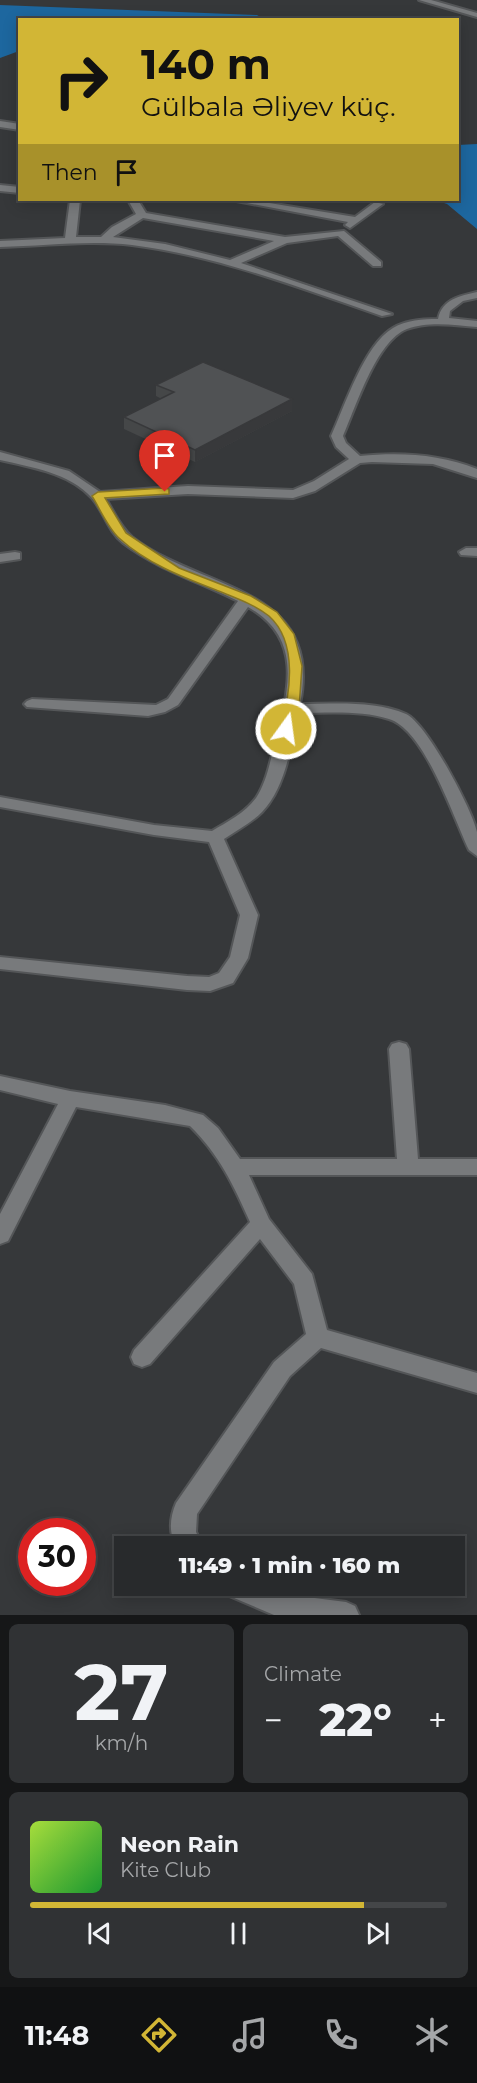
<!DOCTYPE html>
<meta charset="utf-8">
<style>
body{margin:0;font-family:Montserrat,sans-serif;background:#303234;color:#f1f3f6;height:100vh;display:flex;flex-direction:column;font-size:22px;white-space:nowrap}
*{box-sizing:border-box;margin:0}
p{font-size:20px;color:#a5a7a9}
.icon{flex:none;width:33px;height:33px;fill:none;stroke:currentColor;stroke-width:2;stroke-linecap:round;stroke-linejoin:round}
.map{position:relative;height:1615px;overflow:hidden}
.drawer{display:flex;flex-direction:column;gap:9px;padding:9px;background:#161718;flex:1}
.drawer>*{flex:none}
.hud{position:absolute;left:18px;top:18px;width:441px;height:183px;border-radius:0px;box-shadow:0 3px 15px #0003,0 0 0 2px #444648;background:#d2b635;color:#111;overflow:hidden}
.speed{position:absolute;left:18px;top:1518px;display:flex;gap:12px;font-size:30px;font-weight:700;text-align:center}
.speed>*{display:grid;place-content:center;width:78px;height:78px;border-radius:50%;background:#282a2c;box-shadow:0 3px 15px #0003,0 0 0 2px #444648;line-height:1}
.speed .limit{border:9px solid #d22;background:#fff;color:#111}
.pin{position:absolute;display:grid;place-items:center;width:51px;height:51px;color:#fff;margin:-62px -26px;border-radius:50% 50% 50% 0;rotate:-45deg;box-shadow:0 0 6px #0007}
.pin .icon{rotate:45deg}
.me{position:absolute;width:66px;margin:-33px;rotate:14deg;stroke-linejoin:round;filter:drop-shadow(0 0 4px #0008)}
.turn{display:flex;align-items:center;gap:21px;height:126px;padding:0 24px;font-size:27px}
.turn .icon{width:78px;height:78px;stroke-width:2.5}
.turn b{display:block;font-size:42px;line-height:51px}
.then{display:flex;align-items:center;height:57px;padding:0 24px;background:#0003;gap:12px;font-size:22px}
.big{font-size:45px;font-weight:800;line-height:1.1}
.drawer .tile{flex:1;display:flex;flex-direction:column;justify-content:center;gap:9px;min-width:0;padding:0 21px;border-radius:9px;background:#303234}
.drawer .dial{align-items:center;gap:0}
.dial b{font-size:78px;line-height:1}
.song{display:flex;align-items:center;gap:18px}
.cover{width:72px;height:72px;border-radius:9px;background:linear-gradient(135deg,hsl(80 70% 55%),hsl(130 70% 35%))}
.played{height:6px;border-radius:3px;background:linear-gradient(90deg,#d2b635 80%,#444648 80%)}
.keys{display:flex;justify-content:space-around;direction:ltr}
.heat{display:flex;justify-content:space-between;align-items:center;font-size:33px;direction:ltr}
.drawer .tiles{flex:1;display:grid;gap:9px;grid-template-columns:1fr 1fr}
.tile:last-child{grid-column:span 2}
.trip{position:absolute;left:114px;top:1536px;width:351px;height:60px;border-radius:0px;background:#282a2c;box-shadow:0 3px 15px #0003,0 0 0 2px #444648;font-weight:800;line-height:60px;text-align:center}
.tabs{display:flex;height:96px;justify-content:space-around;align-items:center;background:#101112;color:#a5a7a9}
.tabs .icon{width:42px;height:42px}
.tabs .on{color:#d2b635}
.tabs b{font-size:27px;color:#f1f3f6}
.map>svg:first-child{display:block}
.forest{fill:#1d679f}
.lines{fill:none;stroke-linecap:round;stroke-linejoin:round}
.minor-casing{stroke:#545658;stroke-width:4}
.minor{fill:#787a7c;fill-rule:evenodd}
.wall{fill:#454748}
.shaded-wall{fill:#38393b}
.building{fill:#505254;stroke:#38393b;stroke-width:1.5}
.route{fill:#d2b635;stroke:#887622;stroke-width:1.5}
</style>
<div class="map">
<svg width="477" height="1615" viewBox="0 0 477 1615">
<rect width="100%" height="100%" fill="#36383a"/>
<g class="forest">
<path d="M0,5L257,15L264,19L20,20L19,51L0,58Z"/>
<path d="M477,144V229L447,204L435,200H458V145Z"/>
</g>
<g class="lines">
<g class="minor-casing">
<g id="minor">
<path d="M419,0H431L477,13V17Z"/>
<path d="M0,121L20,124V130L0,127Z"/>
<path d="M0,185L20,187V193L0,191Z"/>
<path d="M70,200H80L76,237H101L112,227L136,214L128,200H138L146,213L285,237L344,231L381,262V266H373L338,236L287,243L241,263L392,314L382,316C300,288 219,256 132,245C89,240 44,246 0,247V241L65,238ZM143,218L274,241L230,260L165,244L113,237Z"/>
<path d="M231,200H251L355,217L375,202L383,204L350,228L345,225L348,222Z"/>
<path d="M477,292V298L463,301L450,311L449,318L477,321V327C455,325 428,321 407,329C376,341 356,407 343,436L346,443L360,456C400,452 440,454 477,469V478L433,464L372,462L360,463L315,491L293,498L188,494L106,499C114,512 120,527 132,537C200,591 324,585 300,704C333,704 374,700 406,714C427,724 472,809 477,832C477,839 477,848 477,856L469,850C453,817 425,730 389,719C361,710 327,713 298,713C291,745 286,787 262,812C251,823 237,830 224,839L258,915L248,958L233,983L210,991L187,990L0,969V957L187,976L209,977L219,973L230,957L240,915L209,842L154,835L0,807V797L154,825L212,831C227,822 245,813 256,798C266,783 270,763 274,746C288,693 305,639 248,607L178,705L165,712L148,716L27,707L24,704L27,701L32,699L156,705L168,699L238,601C200,582 157,569 123,543C108,531 104,512 92,498C70,473 31,467 0,460V452L69,471L100,492L188,486L293,490L314,481L349,459L336,447L331,436C345,406 364,345 393,328C406,320 423,319 438,319C442,299 460,296 477,292Z"/>
<path d="M466,548H477V556L461,555L459,552Z"/>
<path d="M15,552L20,553V559L0,562V554Z"/>
<path d="M399,1042L406,1044L409,1049L418,1159H477V1175H249L269,1219L312,1274L327,1330L477,1373V1393L321,1348L290,1376L197,1514L196,1532L203,1546H177C168,1534 170,1517 176,1503L274,1362L306,1334L294,1284L260,1239L150,1364L142,1367L134,1364L131,1357L134,1350L250,1222C234,1186 219,1154 190,1126L76,1107L8,1241L0,1244V1214L58,1104L0,1090V1076L70,1091L165,1105L203,1115L218,1128L240,1159H397L389,1049L392,1044Z"/>
<path d="M223,1586H264L283,1594L346,1602L355,1606L359,1615H274L227,1595Z"/>
</g>
</g>
<use href="#minor" class="minor"/>
</g>
<path class="wall" d="M156,385L292,399V411L195,462L124,429V417L162,399L156,396Z"/>
<path class="shaded-wall" d="M292,399V411L195,462V450Z"/>
<path class="building" d="M203,362L292,399L195,450L124,417L174,392L156,385Z"/>
<path class="route" d="M165,488L169,489V494L105,498L126,533L179,568L251,596L277,612L294,634L302,666L299,708L291,732L286,733L280,729C290,696 299,643 269,616C254,604 233,597 216,590C182,577 146,563 119,538C108,528 100,509 92,496L98,492Z"/>
</svg>
<div class="speed"><div class="limit">30</div></div>
<div class="pin" style="left:165px;top:492px;background:#d93025"><svg class="icon" aria-label="arrive" viewBox="0 0 24 24"><path d="M6 21V4h12l-3 4 3 4H6"/></svg></div>
<svg class="me" style="left:286px;top:729px" viewBox="-20 -20 40 40"><circle r="17" fill="#d2b635" stroke="#fff" stroke-width="3"/><path d="M0-11L8 9 0 5-8 9z" fill="#fff"/></svg>
<div class="trip">11:49 · 1 min · 160 m</div>
<div class="hud">
<div class="turn"><svg class="icon" aria-label="right" viewBox="0 0 24 24"><path d="M7 20v-9h11M14 6l5 5-5 5"/></svg><div><b>140 m</b>Gülbala Əliyev küç.</div></div>
<div class="then">Then<svg class="icon" aria-label="arrive" viewBox="0 0 24 24"><path d="M6 21V4h12l-3 4 3 4H6"/></svg></div>
</div>
</div>
<section class="drawer">
<div class="tiles">
<div class="tile dial"><b>27</b><p>km/h</p></div>
<div class="tile"><p>Climate</p>
<div class="heat"><a>−</a><b class="big">22°</b><a>+</a></div>
</div>
<div class="tile">
<div class="song"><i class="cover"></i><div><b>Neon Rain</b><p>Kite Club</p></div></div>
<div class="played"></div>
<div class="keys"><svg class="icon" aria-label="previous" viewBox="0 0 24 24"><path d="M18 5L8 12l10 7zM5 5v14"/></svg><svg class="icon" aria-label="pause" viewBox="0 0 24 24"><path d="M8 5v14M16 5v14"/></svg><svg class="icon" aria-label="next" viewBox="0 0 24 24"><path d="M6 5l10 7-10 7zM19 5v14"/></svg></div>
</div>
</div>
</section>
<nav class="tabs">
<b>11:48</b>
<svg class="icon on" aria-label="directions" viewBox="0 0 24 24"><path d="M12 3l9 9-9 9-9-9zM9 14v-3h6M13 9l2 2-2 2"/></svg>
<svg class="icon" aria-label="music" viewBox="0 0 24 24"><path d="M9 18V5l10-2v13"/><circle cx="6" cy="18" r="3"/><circle cx="16" cy="16" r="3"/></svg>
<svg class="icon" aria-label="phone" viewBox="0 0 24 24"><path d="M5 4h4l2 5-3 2q2 4 5 5l2-3 5 2v4C11 20 4 13 5 4z"/></svg>
<svg class="icon" aria-label="climate" viewBox="0 0 24 24"><path d="M12 3v18M4 7l16 10M4 17L20 7"/></svg>
</nav>
